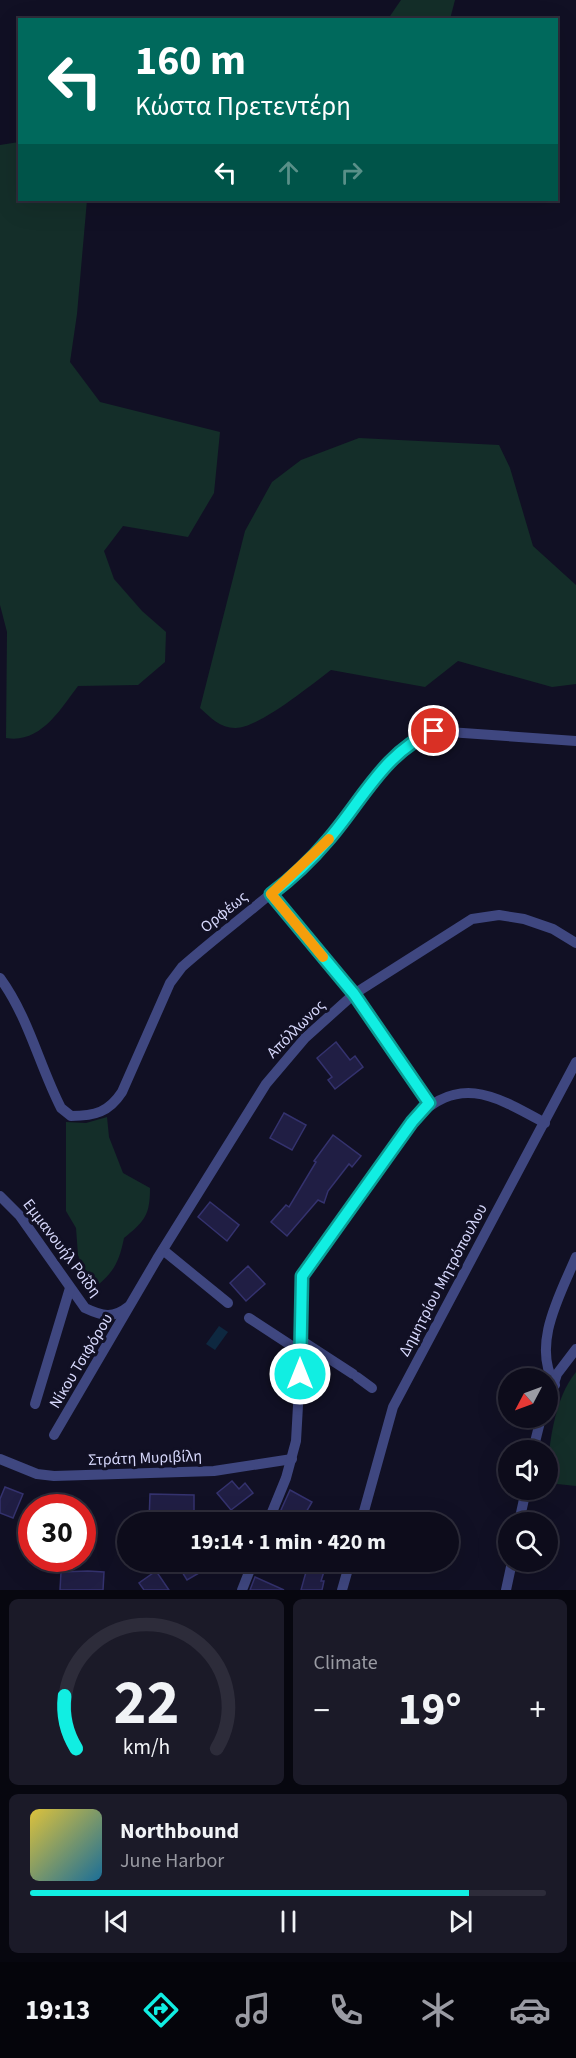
<!DOCTYPE html>
<meta charset="utf-8">
<style>
body{margin:0;font-family:"Source Sans 3",sans-serif;background:#1b1a28;color:#f1f3f6;height:100vh;display:flex;flex-direction:column;font-size:22px;white-space:nowrap}
*{box-sizing:border-box;margin:0}
p{font-size:20px;color:#9a9ba3}
.icon{flex:none;width:33px;height:33px;fill:none;stroke:currentColor;stroke-width:2;stroke-linecap:round;stroke-linejoin:round}
.map{position:relative;height:1590px;overflow:hidden}
.panel{display:flex;flex-direction:column;gap:9px;padding:9px;background:#07070f;flex:1}
.panel>*{flex:none}
.top-card{position:absolute;left:18px;top:18px;width:540px;height:183px;border-radius:0px;box-shadow:0 6px 24px #0002,0 0 0 2px #2d2c3a;background:#00695c;color:#fff;overflow:hidden}
.needle{width:39px;rotate:229deg}
.buttons{position:absolute;left:498px;top:1368px;display:grid;gap:12px}
.buttons a{display:grid;place-items:center;width:60px;height:60px;border-radius:50%;background:#0d0c1b;box-shadow:0 6px 24px #0002,0 0 0 2px #2d2c3a;font-size:30px}
.speed{position:absolute;left:18px;top:1494px;display:flex;gap:12px;font-size:30px;font-weight:700;text-align:center}
.speed>*{display:grid;place-content:center;width:78px;height:78px;border-radius:50%;background:#0d0c1b;box-shadow:0 6px 24px #0002,0 0 0 2px #2d2c3a;line-height:1}
.speed .limit{border:9px solid #d22;background:#fff;color:#111}
.pin{position:absolute;display:grid;place-items:center;width:51px;height:51px;color:#fff;margin:-26px;border:3px solid #fff;border-radius:50%;box-shadow:0 2px 6px #0007}
.me{position:absolute;width:66px;margin:-33px;rotate:0deg;stroke-linejoin:round;filter:drop-shadow(0 0 4px #0008)}
.turn{display:flex;align-items:center;gap:21px;height:126px;padding:0 18px;font-size:27px}
.turn .icon{width:78px;height:78px;stroke-width:2.5}
.turn b{display:block;font-size:42px;line-height:51px}
.lanes{display:flex;align-items:center;height:57px;padding:0 18px;background:#0003;justify-content:center;gap:30px;direction:ltr}
.lanes .off{opacity:.35}
.big{font-size:45px;font-weight:700;line-height:1.1}
.panel .widget{flex:1;display:flex;flex-direction:column;justify-content:center;gap:9px;min-width:0;padding:0 21px;border-radius:9px;background:#1b1a28}
.panel .dial{align-items:center;gap:0}
.dial svg{height:156px;overflow:visible;fill:none;stroke:#2d2c3a;stroke-width:7;stroke-linecap:round;text-anchor:middle}
.dial text{fill:#f1f3f6;stroke:none}
.song{display:flex;align-items:center;gap:18px}
.cover{width:72px;height:72px;border-radius:9px;background:linear-gradient(135deg,hsl(50 70% 55%),hsl(200 70% 35%))}
.played{height:6px;border-radius:3px;background:linear-gradient(90deg,#11eee2 85%,#2d2c3a 85%)}
.keys{display:flex;justify-content:space-around;direction:ltr}
.heat{display:flex;justify-content:space-between;align-items:center;font-size:33px;direction:ltr}
.panel .tiles{flex:1;display:grid;gap:9px;grid-template-columns:1fr 1fr}
.widget:last-child{grid-column:span 2}
.trip{position:absolute;left:117px;top:1512px;width:342px;height:60px;border-radius:30px;background:#0d0c1b;box-shadow:0 6px 24px #0002,0 0 0 2px #2d2c3a;font-weight:700;line-height:60px;text-align:center}
.tabs{display:flex;height:96px;justify-content:space-around;align-items:center;background:#05050b;color:#9a9ba3}
.tabs .icon{width:42px;height:42px}
.tabs .on{color:#11eee2}
.tabs b{font-size:27px;color:#f1f3f6}
.map>svg:first-child{display:block}
.green{fill:#142e29}
.water{fill:#0e2840}
.building{fill:#201e44;stroke:#34326e;stroke-width:1.5}
.lines{fill:none;stroke-linecap:round;stroke-linejoin:round}
.street{stroke:#3f4780;stroke-width:10}
.route-casing{stroke:#0b9b93;stroke-width:15}
.route{stroke:#11eee2;stroke-width:10}
.slow{stroke:#f59e0b;stroke-width:10}
.labels{text-anchor:middle;dominant-baseline:central;stroke-width:6;stroke-linejoin:round;paint-order:stroke}
.street-label{font-size:16px;fill:#d7d8fc;stroke:#111024}
</style>
<div class="map">
<svg width="576" height="1590" viewBox="0 0 576 1590">
<rect width="100%" height="100%" fill="#111024"/>
<g class="green">
<path d="M401,0H455L450,19H388Z"/>
<path d="M19,142L20,200H87L77,314L70,362L100,402L220,432L214,493L188,537L123,526L104,551L114,579L142,611L166,632L165,662L138,685L78,686C60,710 40,744 6,738L7,632L0,605V145Z"/>
<path d="M359,438L499,445L510,468L533,546L576,585V684L552,687L458,661L425,687L331,670C312,684 258,729 235,728C220,728 211,718 200,708L245,531L272,482L301,460Z"/>
<path d="M107,1117L109,1137L123,1173L150,1188C150,1215 145,1221 124,1238C120,1258 115,1271 99,1284L85,1274L78,1255L76,1228L66,1211V1122L86,1123Z"/>
<path d="M576,1372V1486L548,1483C547,1450 554,1398 576,1372Z"/>
</g>
<path class="water" d="M219,1326L228,1332L215,1350L206,1344Z"/>
<g class="building">
<path d="M336,1042L350,1060L355,1056L363,1067L335,1089L328,1080L332,1077L317,1058Z"/>
<path d="M284,1113L306,1125L292,1150L270,1138Z"/>
<path d="M333,1135L361,1156L352,1167L349,1164L328,1191L324,1203L318,1200L287,1236L271,1222L286,1205L289,1207L316,1162L314,1161Z"/>
<path d="M210,1202L239,1225L227,1241L198,1217Z"/>
<path d="M248,1266L265,1284L246,1301L230,1283Z"/>
<path d="M232,1481L239,1489L245,1483L253,1493L231,1510L217,1493Z"/>
<path d="M5,1487L23,1494L13,1518L0,1513V1499Z"/>
<path d="M290,1490L312,1502L301,1521L281,1510Z"/>
<path d="M150,1494L194,1495V1522H149Z"/>
<path d="M176,1562H202L206,1569L187,1580Z"/>
<path d="M303,1562H327L321,1581H324L322,1590H301L306,1572L300,1570Z"/>
<path d="M88,1571L104,1572L103,1590H60L61,1572Z"/>
<path d="M156,1571L169,1590H144L139,1583Z"/>
<path d="M255,1577L284,1590H250Z"/>
</g>
<g class="lines">
<g class="street">
<path d="M271,894L354,994L429,1103"/>
<path d="M0,978C29,1018 39,1065 61,1108L71,1116C95,1116 109,1112 122,1092L170,983L182,967C225,929 273,895 315,855C356,814 378,754 434,731L576,741"/>
<path d="M0,1196L20,1216L85,1308C102,1316 113,1319 128,1307"/>
<path d="M163,1250L228,1303"/>
<path d="M249,1318L301,1352"/>
<path d="M299,1339L353,1374"/>
<path d="M357,1377L372,1388"/>
<path d="M555,1385C531,1345 560,1295 576,1257"/>
<path d="M548,1402L557,1374L576,1349"/>
<path d="M35,1404L70,1288"/>
<path d="M54,1435L157,1259L266,1084L305,1038L354,994L472,919L499,915L524,919L553,929L576,943"/>
<path d="M533,1450L541,1418"/>
<path d="M0,1459L37,1474L54,1476L214,1471L292,1459"/>
<path d="M268,1522L286,1478L296,1441L301,1352L302,1276L412,1122C458,1073 494,1095 545,1123"/>
<path d="M361,1522L393,1407L576,1062"/>
<path d="M519,1522L526,1490"/>
<path d="M242,1590L253,1562"/>
<path d="M342,1590L350,1562"/>
<path d="M506,1590L512,1562"/>
</g>
</g>
<g class="lines">
<g class="route-casing">
<path id="route" d="M300,1374L302,1276L412,1122L429,1103L354,994L271,894C291,879 312,859 328,840C362,801 384,752 434,731"/>
</g>
<use href="#route" class="route"/>
<path class="slow" d="M323,957L271,894L329,839"/>
</g>
<g class="labels">
<g class="street-label">
<text transform="translate(224 912) rotate(-39)">Ορφέως</text>
<text transform="translate(296 1029) rotate(-45)">Απόλλωνος</text>
<text transform="translate(62 1248) rotate(53)">Εμμανουήλ Ροΐδη</text>
<text transform="translate(443 1280) rotate(-62)">Δημητρίου Μητρόπουλου</text>
<text transform="translate(81 1361) rotate(-59)">Νίκου Τσιφόρου</text>
<text transform="translate(145 1458) rotate(-2)">Στράτη Μυριβίλη</text>
</g>
</g>
</svg>
<div class="buttons">
<a><svg class="needle" viewBox="-14 -14 28 28"><path d="M0-13l5 13h-10z" fill="#e53935"/><path d="M0 13l5-13h-10z" fill="#9a9ba3"/></svg></a>
<a><svg class="icon" aria-label="sound" viewBox="0 0 24 24"><path d="M4 9h4l5-4v14l-5-4H4zM17 9q2 3 0 6"/></svg></a>
<a><svg class="icon" aria-label="search" viewBox="0 0 24 24"><circle cx="10" cy="10" r="6"/><path d="M15 15l6 6"/></svg></a>
</div>
<div class="speed"><div class="limit">30</div></div>
<div class="pin" style="left:434px;top:731px;background:#d93025"><svg class="icon" aria-label="arrive" viewBox="0 0 24 24"><path d="M6 21V4h12l-3 4 3 4H6"/></svg></div>
<svg class="me" style="left:300px;top:1374px" viewBox="-20 -20 40 40"><circle r="17" fill="#11eee2" stroke="#fff" stroke-width="3"/><path d="M0-11L8 9 0 5-8 9z" fill="#fff"/></svg>
<div class="trip">19:14 · 1 min · 420 m</div>
<div class="top-card">
<div class="turn"><svg class="icon" aria-label="left" viewBox="0 0 24 24"><path d="M17 20v-9H6M10 6l-5 5 5 5"/></svg><div><b>160 m</b>Κώστα Πρετεντέρη</div></div>
<div class="lanes"><svg class="icon" aria-label="left" viewBox="0 0 24 24"><path d="M17 20v-9H6M10 6l-5 5 5 5"/></svg><svg class="icon off" aria-label="ahead" viewBox="0 0 24 24"><path d="M12 20V5M6 11l6-6 6 6"/></svg><svg class="icon off" aria-label="right" viewBox="0 0 24 24"><path d="M7 20v-9h11M14 6l5 5-5 5"/></svg></div>
</div>
</div>
<section class="panel">
<div class="tiles">
<div class="widget dial"><svg viewBox="0 0 100 80">
<path d="M14 69A42 42 0 1 1 86 69"/>
<path d="M14 69A42 42 0 0 1 8 42" stroke="#11eee2"/>
<text x="50" y="56" font-size="32" font-weight="700">22</text>
<text x="50" y="72" font-size="11">km/h</text>
</svg></div>
<div class="widget"><p>Climate</p>
<div class="heat"><a>−</a><b class="big">19°</b><a>+</a></div>
</div>
<div class="widget">
<div class="song"><i class="cover"></i><div><b>Northbound</b><p>June Harbor</p></div></div>
<div class="played"></div>
<div class="keys"><svg class="icon" aria-label="previous" viewBox="0 0 24 24"><path d="M18 5L8 12l10 7zM5 5v14"/></svg><svg class="icon" aria-label="pause" viewBox="0 0 24 24"><path d="M8 5v14M16 5v14"/></svg><svg class="icon" aria-label="next" viewBox="0 0 24 24"><path d="M6 5l10 7-10 7zM19 5v14"/></svg></div>
</div>
</div>
</section>
<nav class="tabs">
<b>19:13</b>
<svg class="icon on" aria-label="directions" viewBox="0 0 24 24"><path d="M12 3l9 9-9 9-9-9zM9 14v-3h6M13 9l2 2-2 2"/></svg>
<svg class="icon" aria-label="music" viewBox="0 0 24 24"><path d="M9 18V5l10-2v13"/><circle cx="6" cy="18" r="3"/><circle cx="16" cy="16" r="3"/></svg>
<svg class="icon" aria-label="phone" viewBox="0 0 24 24"><path d="M5 4h4l2 5-3 2q2 4 5 5l2-3 5 2v4C11 20 4 13 5 4z"/></svg>
<svg class="icon" aria-label="climate" viewBox="0 0 24 24"><path d="M12 3v18M4 7l16 10M4 17L20 7"/></svg>
<svg class="icon" aria-label="car" viewBox="0 0 24 24"><path d="M5 17H2v-5l4-1 3-4h7l3 4 3 1v5h-3M9 17h6M6 11h13"/><circle cx="7" cy="17" r="2"/><circle cx="17" cy="17" r="2"/></svg>
</nav>
